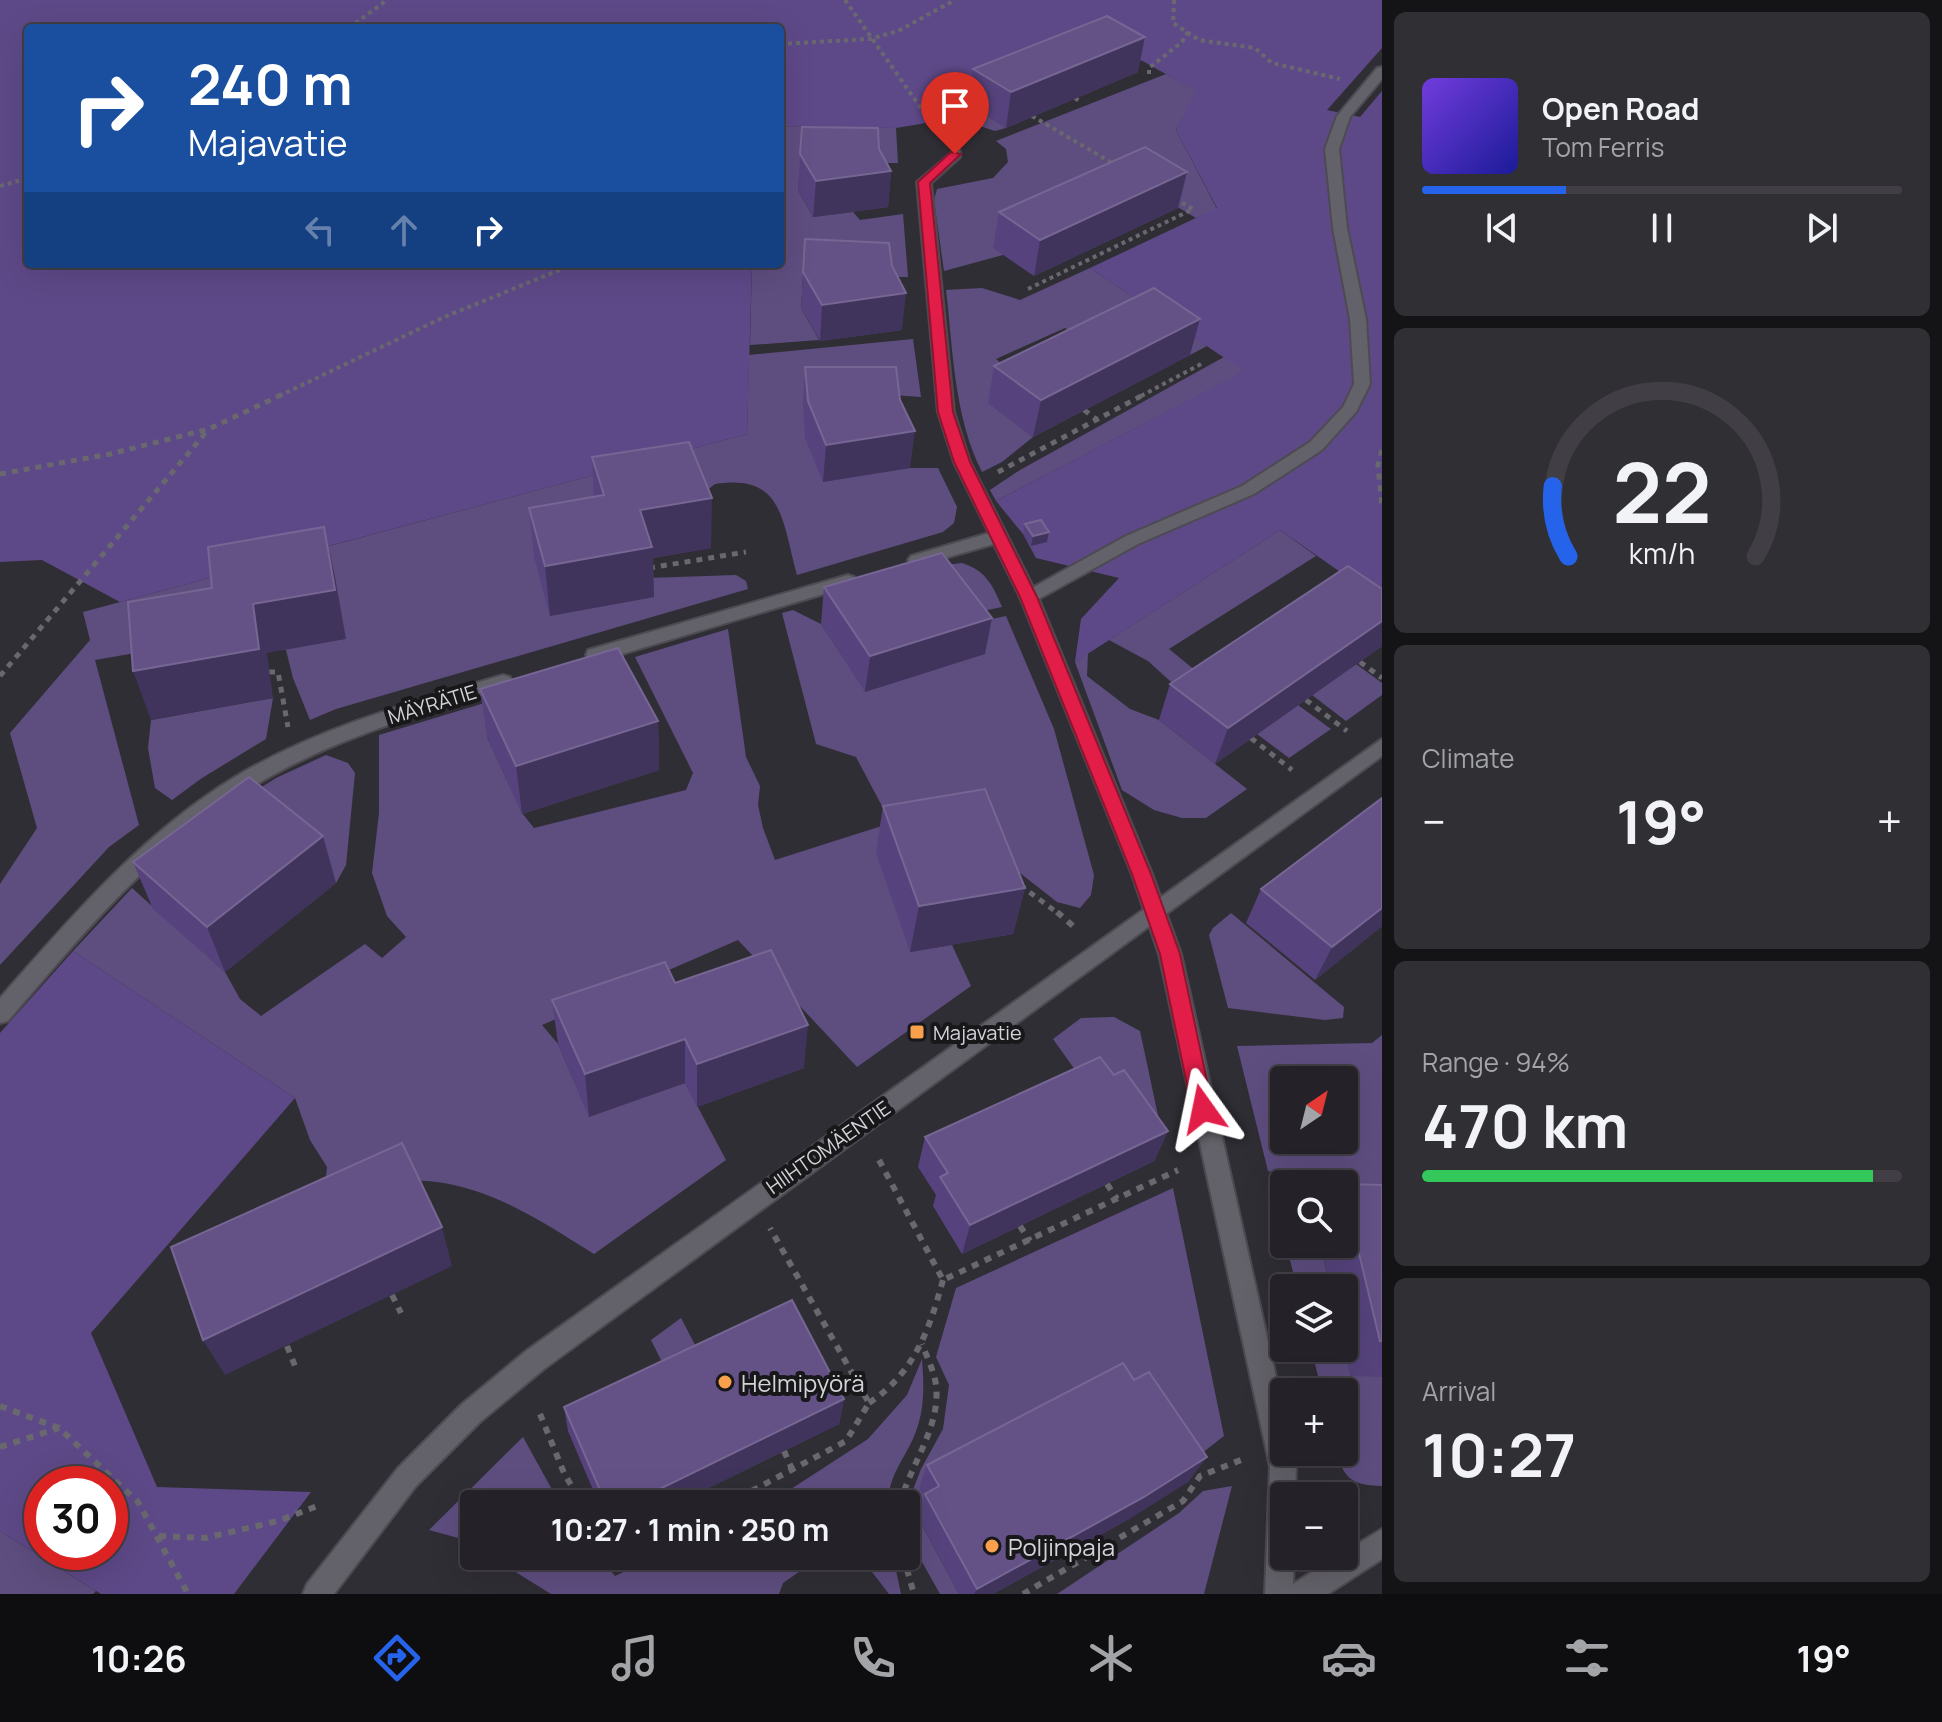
<!DOCTYPE html>
<meta charset="utf-8">
<style>
body{margin:0;font-family:Manrope,sans-serif;background:#302f34;color:#f1f3f6;height:100vh;display:flex;flex-direction:column;font-size:30px;white-space:nowrap}
*{box-sizing:border-box;margin:0}
p{font-size:26px;color:#a3a4a8}
.icon{flex:none;width:44px;height:44px;fill:none;stroke:currentColor;stroke-width:2;stroke-linecap:round;stroke-linejoin:round}
.map{position:relative;flex:1;overflow:hidden}
.sheet{display:flex;flex-direction:column;gap:12px;padding:12px;background:#141316;width:560px}
.sheet>*{flex:none}
.hud{position:absolute;left:24px;top:24px;width:760px;height:244px;border-radius:8px;box-shadow:0 8px 32px #0002,0 0 0 2px #413f45;background:#1a4fa0;color:#fff;overflow:hidden}
.needle{width:52px;rotate:35deg}
.tools{position:absolute;left:1270px;top:1066px;display:grid;gap:16px}
.tools a{display:grid;place-items:center;width:88px;height:88px;border-radius:8px;background:#242228;box-shadow:0 8px 32px #0002,0 0 0 2px #413f45;font-size:40px}
.speed{position:absolute;left:24px;top:1466px;display:flex;gap:16px;font-size:40px;font-weight:700;text-align:center}
.speed>*{display:grid;place-content:center;width:104px;height:104px;border-radius:50%;background:#242228;box-shadow:0 8px 32px #0002,0 0 0 2px #413f45;line-height:1}
.speed .limit{border:12px solid #d22;background:#fff;color:#111}
.pin{position:absolute;display:grid;place-items:center;width:68px;height:68px;color:#fff;margin:-82px -34px;border-radius:50% 50% 50% 0;rotate:-45deg;box-shadow:0 0 8px #0007}
.pin .icon{rotate:45deg}
.me{position:absolute;width:88px;margin:-44px;rotate:348deg;stroke-linejoin:round;filter:drop-shadow(0 0 6px #0008)}
.turn{display:flex;align-items:center;gap:28px;height:168px;padding:0 32px;font-size:36px}
.turn .icon{width:104px;height:104px;stroke-width:2.5}
.turn b{display:block;font-size:56px;line-height:68px}
.lanes{display:flex;align-items:center;height:76px;padding:0 32px;background:#0003;justify-content:center;gap:40px;direction:ltr}
.lanes .off{opacity:.35}
.big{font-size:60px;font-weight:700;line-height:1.1}
.sheet .card{flex:1;display:flex;flex-direction:column;justify-content:center;gap:12px;min-width:0;padding:0 28px;border-radius:12px;background:#302f34}
.sheet .dial{align-items:center;gap:0}
.dial svg{height:208px;overflow:visible;fill:none;stroke:#413f45;stroke-width:7;stroke-linecap:round;text-anchor:middle}
.dial text{fill:#f1f3f6;stroke:none}
.song{display:flex;align-items:center;gap:24px}
.cover{width:96px;height:96px;border-radius:12px;background:linear-gradient(135deg,hsl(260 70% 55%),hsl(240 70% 35%))}
.played{height:8px;border-radius:4px;background:linear-gradient(90deg,#2563eb 30%,#413f45 30%)}
.keys{display:flex;justify-content:space-around;direction:ltr}
.heat{display:flex;justify-content:space-between;align-items:center;font-size:44px;direction:ltr}
.charge{height:12px;border-radius:6px;background:linear-gradient(90deg,#34c759 94%,#413f45 0)}
.trip{position:absolute;left:460px;top:1490px;width:460px;height:80px;border-radius:8px;background:#242228;box-shadow:0 8px 32px #0002,0 0 0 2px #413f45;font-weight:700;line-height:80px;text-align:center}
.tabs{display:flex;height:128px;justify-content:space-around;align-items:center;background:#0e0e10;color:#a3a4a8}
.tabs .icon{width:56px;height:56px}
.tabs .active{color:#2563eb}
.tabs b{font-size:36px;color:#f1f3f6}
main{display:flex;flex:1;min-height:0}
.map>svg:first-child{display:block}
.green{fill:#5e4e80;fill-rule:evenodd}
.forest{fill:#5e4988;fill-rule:evenodd}
.lines{fill:none;stroke-linecap:round;stroke-linejoin:round}
.service-casing{stroke:#4d4b51;stroke-width:4}
.minor-casing{stroke:#4d4b51;stroke-width:4}
.tertiary-casing{stroke:#4d4b51;stroke-width:4}
.path-far2{stroke:#6a686f;stroke-width:4;stroke-dasharray:4 4;stroke-linecap:butt}
.path-far1{stroke:#6a686f;stroke-width:5;stroke-dasharray:6 6;stroke-linecap:butt}
.path{stroke:#6a686f;stroke-width:6;stroke-dasharray:7 7;stroke-linecap:butt}
.service{fill:#636169;fill-rule:evenodd}
.minor{fill:#636169;fill-rule:evenodd}
.tertiary{fill:#636169;fill-rule:evenodd}
.wall{fill:#56437d}
.shaded-wall{fill:#41345c}
.building{fill:#645287;stroke:#766693;stroke-width:2}
.route{fill:#e11d48;stroke:#92132f;stroke-width:2}
.poi-dot{fill:#f9a04d;stroke:#18171a;stroke-width:3}
.labels{text-anchor:middle;dominant-baseline:central;stroke-width:8;stroke-linejoin:round;paint-order:stroke}
.street-label{font-size:20px;fill:#d4d3d8;stroke:#18171a}
.poi-label{font-size:20px;fill:#d4d3d8;stroke:#18171a;text-anchor:start}
.near-poi-label{font-size:24px;fill:#d4d3d8;stroke:#18171a;text-anchor:start}
</style>
<main>
<div class="map">
<svg width="1382" height="1594" viewBox="0 0 1382 1594">
<rect width="100%" height="100%" fill="#302e35"/>
<g class="green">
<path d="M1091,32L1142,60L1128,67L970,104L1006,128L995,131L968,122L938,121L934,94Z"/>
<path d="M1166,74L1197,91L1176,130L1217,209L1196,218L1137,183L1003,255L944,271L934,200L937,189L993,178L1008,162L1006,149L996,141Z"/>
<path d="M780,126L896,128L898,163H801L798,190L813,217L853,212L860,220L903,214L908,277L803,276L801,308L819,340L750,345L752,264H780Z"/>
<path d="M1090,268L1207,346L1190,355L1144,325L1095,349L1065,328L996,359L1027,384L989,403L1033,437L1002,462L982,472C954,417 953,350 946,290L982,288L1020,300Z"/>
<path d="M913,339L921,397L893,395L823,481L910,468H938L957,507L954,523L943,532L797,575C782,522 784,473 715,484L550,615L653,597L647,578L736,575L746,581L748,589L336,709L310,720L293,678L286,650L227,637L95,660L139,825L109,847L0,965V884L37,828L10,733L90,640L83,612L747,434L749,355Z"/>
<path d="M1224,357L1245,371L996,501L990,490L1020,470Z"/>
<path d="M1280,530L1316,556L1169,649L1212,684L1190,699L1148,661L1109,640Z"/>
<path d="M962,563C986,571 992,584 1002,607L983,611L945,565Z"/>
<path d="M793,610L821,624L866,692L963,625L1006,616L1054,729L1094,875L1091,895L1080,908L1057,902L1020,873L990,875L910,952L952,945L971,986L857,1067L738,940L542,1025L558,1044L589,1116L685,1083L726,1160L594,1254C544,1223 496,1190 437,1182C401,1177 361,1184 325,1185L327,1167L310,1140L295,1098L73,951L132,888L225,972L240,999L261,1016L365,944L382,958L406,937L387,916L372,873L379,813V735L531,689L487,737L522,813L534,828L686,790L693,773L635,657L728,629L746,757L760,786L758,805L763,828L775,860L891,823L856,757L816,744L782,613Z"/>
<path d="M1088,653L1087,676L1130,709L1159,720L1247,789L1206,818H1182L1154,810L1122,790L1075,662Z"/>
<path d="M1356,664L1382,683V695L1346,721L1312,695Z"/>
<path d="M273,698L266,739L202,778L172,800L155,788L148,748L151,720Z"/>
<path d="M1298,705L1331,729L1289,758L1257,734Z"/>
<path d="M326,755L348,763L355,773L346,865L336,883L223,812L276,778Z"/>
<path d="M1231,913L1344,1007L1343,1018L1325,1020L1228,1008L1209,935L1213,928Z"/>
<path d="M1114,1017L1140,1031L1160,1125L1101,1106L1053,1039L1081,1018Z"/>
<path d="M1382,1035V1192L1268,1171L1237,1046L1372,1043ZM1284,1080H1344V1140H1284Z"/>
<path d="M1173,1188L1224,1436L1202,1453L930,1509L917,1516L959,1594H940L917,1553L906,1508L921,1469L943,1429L949,1385L936,1357L956,1288Z"/>
<path d="M1286,1244H1320L1330,1288H1297Z"/>
<path d="M681,1318L706,1366L672,1382L651,1340Z"/>
<path d="M1311,1348H1344L1382,1377V1486C1354,1485 1344,1481 1337,1452H1344V1392H1322Z"/>
<path d="M922,1359C924,1386 925,1409 915,1434C904,1461 889,1473 888,1504H768L868,1439L907,1395Z"/>
<path d="M523,1437L560,1504H474V1546L462,1539L429,1530Z"/>
<path d="M1232,1486L1204,1594H1057L1179,1513L1203,1491Z"/>
<path d="M0,1531L96,1591L93,1594H0Z"/>
<path d="M490,1556H598L615,1576L657,1556H822L783,1583L779,1594H551Z"/>
<path d="M852,1556H893L901,1594H889L872,1572Z"/>
</g>
<g class="forest">
<path d="M0,0H1382V48L1327,110L1360,117L1382,91V601L1280,530L1075,662L1081,619L1119,578L1036,558L1023,534L996,501L1244,371L1090,268L1217,208L1176,130L1196,91L1091,32L935,94L938,121L896,128L780,126V28H28V264H752L747,434L120,602L42,560L0,562Z"/>
<path d="M73,951L295,1098L91,1333L157,1487L311,1492L234,1594H101L0,1531V1033ZM42,1484H110V1552H42Z"/>
</g>
<g class="lines">
<g class="service-casing">
<path id="service" d="M1382,67V79L1350,117L1339,149L1347,228L1366,319L1370,384L1356,412L1322,450L1254,494L1138,544L1035,601H1023L1020,597L1023,593L1126,536L1242,486L1310,442L1343,407L1354,384L1350,319L1333,228L1325,149L1337,116L1377,68Z"/>
</g>
<g class="minor-casing">
<g id="minor">
<path d="M955,150L960,151V157L931,183L954,412L970,462L1038,597L1152,874L1181,954L1284,1413V1452H1293L1296,1467L1295,1496H1284V1556H1294L1293,1584L1337,1556H1344V1552L1382,1529V1559L1328,1594H1265L1270,1467L1159,954L1132,874L1020,597L994,544L917,566L908,560L911,556L989,533L954,462L938,412L917,182Z"/>
<path d="M848,575L854,577L857,581L854,585L595,662L586,655L588,650Z"/>
<path d="M503,675L510,677L512,682L510,687C421,714 329,739 249,789C154,847 80,937 8,1021L0,1023V998C70,918 143,833 235,777C317,728 412,702 503,675Z"/>
</g>
</g>
<g class="tertiary-casing">
<path id="tertiary" d="M1382,739V756L544,1369L480,1422L416,1486L334,1594H303L307,1584L398,1468L462,1404L526,1351Z"/>
</g>
<g class="path-far2">
<path d="M845,0L942,138"/>
<path d="M1174,0L1173,23L1199,40L1255,48L1272,63L1340,79"/>
<path d="M349,28L387,0"/>
<path d="M780,44L870,39L898,31L955,0"/>
<path d="M1149,74V68L1182,42L1188,32"/>
<path d="M1075,98L1081,102"/>
<path d="M1032,116L1114,164"/>
<path d="M0,186L28,178"/>
<path d="M1028,289L1193,209L1175,199"/>
<path d="M279,396L442,318L574,264"/>
<path d="M1141,396L1203,363"/>
</g>
<g class="path-far1">
<path d="M1084,410L1096,419"/>
<path d="M1382,450L1378,465L1382,507"/>
<path d="M998,472L1145,394"/>
<path d="M0,474L110,454L209,429L283,394"/>
<path d="M649,568L746,552"/>
<path d="M1360,662L1382,678"/>
<path d="M269,672H278L288,727"/>
<path d="M0,676L208,430"/>
<path d="M1306,700L1347,731"/>
<path d="M1251,738L1292,770"/>
<path d="M1020,885L1059,914"/>
</g>
<g class="path">
<path d="M1057,912L1073,926"/>
<path d="M879,1160L943,1280L1178,1170"/>
<path d="M1107,1184L1117,1199"/>
<path d="M1020,1226L1030,1241"/>
<path d="M392,1295L401,1313"/>
<path d="M287,1346L297,1371"/>
<path d="M869,1403C914,1373 929,1331 943,1280"/>
<path d="M0,1406L59,1428L138,1502L188,1594"/>
<path d="M540,1414L564,1473L582,1504"/>
<path d="M0,1447L59,1428"/>
<path d="M784,1451L792,1469"/>
<path d="M727,1504L846,1441L869,1403L770,1228"/>
<path d="M900,1504C910,1465 941,1427 936,1385C934,1371 927,1357 922,1344"/>
<path d="M159,1536L205,1538L278,1521L320,1505"/>
<path d="M903,1556L914,1594"/>
<path d="M1023,1594L1183,1501L1200,1476L1241,1460"/>
</g>
<use href="#service" class="service"/>
<use href="#minor" class="minor"/>
<use href="#tertiary" class="tertiary"/>
</g>
<g class="wall">
<path d="M973,69L1138,72L1006,128L969,105Z"/>
<path d="M802,127L879,149L891,171L888,207L813,217L798,190Z"/>
<path d="M1187,172L1178,208L1034,276L993,248L999,212Z"/>
<path d="M805,239L892,266L902,330L820,341L801,308Z"/>
<path d="M1190,355L1033,437L988,403L994,366Z"/>
<path d="M805,367L900,400L910,468L823,482L805,438L803,404Z"/>
<path d="M592,457L711,548L653,558L654,597L550,616L534,557L529,508L594,497Z"/>
<path d="M1025,524L1047,542L1031,546L1023,534Z"/>
<path d="M824,587L985,654L865,692L821,624Z"/>
<path d="M1382,589V646L1215,764L1159,720L1170,684Z"/>
<path d="M480,689L658,721L659,770L522,814L487,737Z"/>
<path d="M1382,798V926L1315,980L1246,923L1261,889Z"/>
<path d="M883,806L1025,888L1013,934L910,952L876,853Z"/>
<path d="M133,862L336,883L225,972L153,909Z"/>
<path d="M675,983L804,1068L697,1107L685,1083L589,1117L558,1044L552,1000Z"/>
<path d="M1114,1075L1168,1131L1154,1161L962,1254L933,1206L936,1195L918,1167L925,1137Z"/>
<path d="M1344,1184L1382,1185V1377L1350,1376L1344,1348V1288H1330L1320,1244H1344Z"/>
<path d="M844,1399L839,1424L676,1504H599L568,1431L564,1407Z"/>
<path d="M927,1465L1189,1481L1129,1519L993,1594H959L917,1516L924,1496L919,1488Z"/>
</g>
<g class="shaded-wall">
<path d="M1145,37L1138,72L1006,128L1011,92Z"/>
<path d="M891,171L888,207L813,217L816,181Z"/>
<path d="M1187,172L1178,208L1034,276L1040,240Z"/>
<path d="M906,293L902,330L820,341L822,305Z"/>
<path d="M1200,319L1190,355L1033,437L1041,400Z"/>
<path d="M915,431L910,468L823,482L826,445Z"/>
<path d="M712,498L711,548L653,558L654,597L550,616L545,566L640,510Z"/>
<path d="M324,527L335,577L346,639L267,653L273,698L151,720L133,671L253,604Z"/>
<path d="M1049,532L1047,542L1031,546L1033,536Z"/>
<path d="M992,618L985,654L865,692L870,656Z"/>
<path d="M1382,621V646L1215,764L1228,728Z"/>
<path d="M658,721L659,770L522,814L516,766Z"/>
<path d="M323,836L336,883L225,972L207,927Z"/>
<path d="M1025,888L1013,934L910,952L919,906Z"/>
<path d="M1382,908V926L1315,980L1332,947Z"/>
<path d="M808,1025L804,1068L697,1107V1064Z"/>
<path d="M685,1039V1083L589,1117L585,1074Z"/>
<path d="M1168,1131L1154,1161L962,1254L970,1225Z"/>
<path d="M442,1227L452,1266L225,1375L203,1340Z"/>
<path d="M844,1399L839,1424L676,1504H629Z"/>
<path d="M1207,1457L1189,1481L1129,1519L993,1594H974L977,1589Z"/>
</g>
<g class="building">
<path d="M1107,16L1145,37L1011,92L973,69Z"/>
<path d="M802,127L878,128L879,149L891,171L816,181L800,154Z"/>
<path d="M1145,147L1187,172L1040,240L999,212Z"/>
<path d="M805,239L889,243L892,266L906,293L822,305L803,272Z"/>
<path d="M1154,288L1200,319L1041,400L994,366Z"/>
<path d="M805,367H896L900,400L915,431L826,445L808,401Z"/>
<path d="M689,442L712,498L640,510L652,547L545,566L529,508L604,495L592,457Z"/>
<path d="M1041,520L1049,532L1033,536L1025,524Z"/>
<path d="M324,527L335,590L253,604L259,649L133,671L128,602L212,588L208,547Z"/>
<path d="M942,553L992,618L870,656L824,587Z"/>
<path d="M1348,566L1382,589V621L1228,728L1170,684Z"/>
<path d="M618,648L658,721L516,766L480,689Z"/>
<path d="M249,777L323,836L207,927L133,862Z"/>
<path d="M985,789L1025,888L919,906L883,806Z"/>
<path d="M1382,798V908L1332,947L1261,889Z"/>
<path d="M771,950L808,1025L697,1064L685,1039L585,1074L552,1000L665,962L675,983Z"/>
<path d="M1100,1057L1114,1075L1124,1070L1168,1131L970,1225L940,1177L948,1173L925,1137Z"/>
<path d="M402,1143L442,1227L203,1340L171,1247Z"/>
<path d="M1344,1184L1382,1185V1341H1380L1344,1191Z"/>
<path d="M792,1300L844,1399L629,1504H606L564,1407Z"/>
<path d="M1123,1363L1134,1380L1149,1372L1207,1457L1144,1497L977,1589L925,1494L939,1486L927,1465Z"/>
</g>
<path class="route" d="M951,152L961,154L930,183L953,412L970,462L1037,597L1151,874L1180,954L1213,1109L1210,1116L1203,1119L1195,1116L1192,1109L1160,954L1132,874L1020,597L954,462L938,412L918,182Z"/>
<g class="poi-dot">
<rect x="909" y="1024" width="16" height="16" rx="4"/>
<circle cx="725" cy="1382" r="8"/>
<circle cx="992" cy="1546" r="8"/>
</g>
<g class="labels">
<g class="street-label">
<text transform="translate(432 704) rotate(-17)">MÄYRÄTIE</text>
<text transform="translate(828 1147) rotate(-35)">HIIHTOMÄENTIE</text>
</g>
<g class="poi-label">
<text x="933" y="1032">Majavatie</text>
</g>
<g class="near-poi-label">
<text x="741" y="1382">Helmipyörä</text>
<text x="1008" y="1546">Poljinpaja</text>
</g>
</g>
</svg>
<div class="tools">
<a><svg class="needle" viewBox="-14 -14 28 28"><path d="M0-13l5 13h-10z" fill="#e53935"/><path d="M0 13l5-13h-10z" fill="#a3a4a8"/></svg></a>
<a><svg class="icon" aria-label="search" viewBox="0 0 24 24"><circle cx="10" cy="10" r="6"/><path d="M15 15l6 6"/></svg></a>
<a><svg class="icon" aria-label="layers" viewBox="0 0 24 24"><path d="M12 4l9 5-9 5-9-5zM3 14l9 5 9-5"/></svg></a>
<a>+</a>
<a>−</a>
</div>
<div class="speed"><div class="limit">30</div></div>
<div class="pin" style="left:955px;top:154px;background:#d93025"><svg class="icon" aria-label="arrive" viewBox="0 0 24 24"><path d="M6 21V4h12l-3 4 3 4H6"/></svg></div>
<svg class="me" style="left:1203px;top:1109px" viewBox="-20 -20 40 40"><path d="M0-17L14 15 0 8-14 15z" fill="#e11d48" stroke="#fff" stroke-width="4"/></svg>
<div class="trip">10:27 · 1 min · 250 m</div>
<div class="hud">
<div class="turn"><svg class="icon" aria-label="right" viewBox="0 0 24 24"><path d="M7 20v-9h11M14 6l5 5-5 5"/></svg><div><b>240 m</b>Majavatie</div></div>
<div class="lanes"><svg class="icon off" aria-label="left" viewBox="0 0 24 24"><path d="M17 20v-9H6M10 6l-5 5 5 5"/></svg><svg class="icon off" aria-label="ahead" viewBox="0 0 24 24"><path d="M12 20V5M6 11l6-6 6 6"/></svg><svg class="icon" aria-label="right" viewBox="0 0 24 24"><path d="M7 20v-9h11M14 6l5 5-5 5"/></svg></div>
</div>
</div>
<section class="sheet">
<div class="card">
<div class="song"><i class="cover"></i><div><b>Open Road</b><p>Tom Ferris</p></div></div>
<div class="played"></div>
<div class="keys"><svg class="icon" aria-label="previous" viewBox="0 0 24 24"><path d="M18 5L8 12l10 7zM5 5v14"/></svg><svg class="icon" aria-label="pause" viewBox="0 0 24 24"><path d="M8 5v14M16 5v14"/></svg><svg class="icon" aria-label="next" viewBox="0 0 24 24"><path d="M6 5l10 7-10 7zM19 5v14"/></svg></div>
</div>
<div class="card dial"><svg viewBox="0 0 100 80">
<path d="M14 69A42 42 0 1 1 86 69"/>
<path d="M14 69A42 42 0 0 1 8 42" stroke="#2563eb"/>
<text x="50" y="56" font-size="32" font-weight="700">22</text>
<text x="50" y="72" font-size="11">km/h</text>
</svg></div>
<div class="card"><p>Climate</p>
<div class="heat"><a>−</a><b class="big">19°</b><a>+</a></div>
</div>
<div class="card"><p>Range · 94%</p><b class="big">470 km</b><div class="charge"></div></div>
<div class="card"><p>Arrival</p><b class="big">10:27</b></div>
</section>
</main>
<nav class="tabs">
<b>10:26</b>
<svg class="icon active" aria-label="directions" viewBox="0 0 24 24"><path d="M12 3l9 9-9 9-9-9zM9 14v-3h6M13 9l2 2-2 2"/></svg>
<svg class="icon" aria-label="music" viewBox="0 0 24 24"><path d="M9 18V5l10-2v13"/><circle cx="6" cy="18" r="3"/><circle cx="16" cy="16" r="3"/></svg>
<svg class="icon" aria-label="phone" viewBox="0 0 24 24"><path d="M5 4h4l2 5-3 2q2 4 5 5l2-3 5 2v4C11 20 4 13 5 4z"/></svg>
<svg class="icon" aria-label="climate" viewBox="0 0 24 24"><path d="M12 3v18M4 7l16 10M4 17L20 7"/></svg>
<svg class="icon" aria-label="car" viewBox="0 0 24 24"><path d="M5 17H2v-5l4-1 3-4h7l3 4 3 1v5h-3M9 17h6M6 11h13"/><circle cx="7" cy="17" r="2"/><circle cx="17" cy="17" r="2"/></svg>
<svg class="icon" aria-label="filters" viewBox="0 0 24 24"><path d="M4 7h16M4 17h16"/><circle cx="9" cy="7" r="2"/><circle cx="15" cy="17" r="2"/></svg>
<b>19°</b>
</nav>
